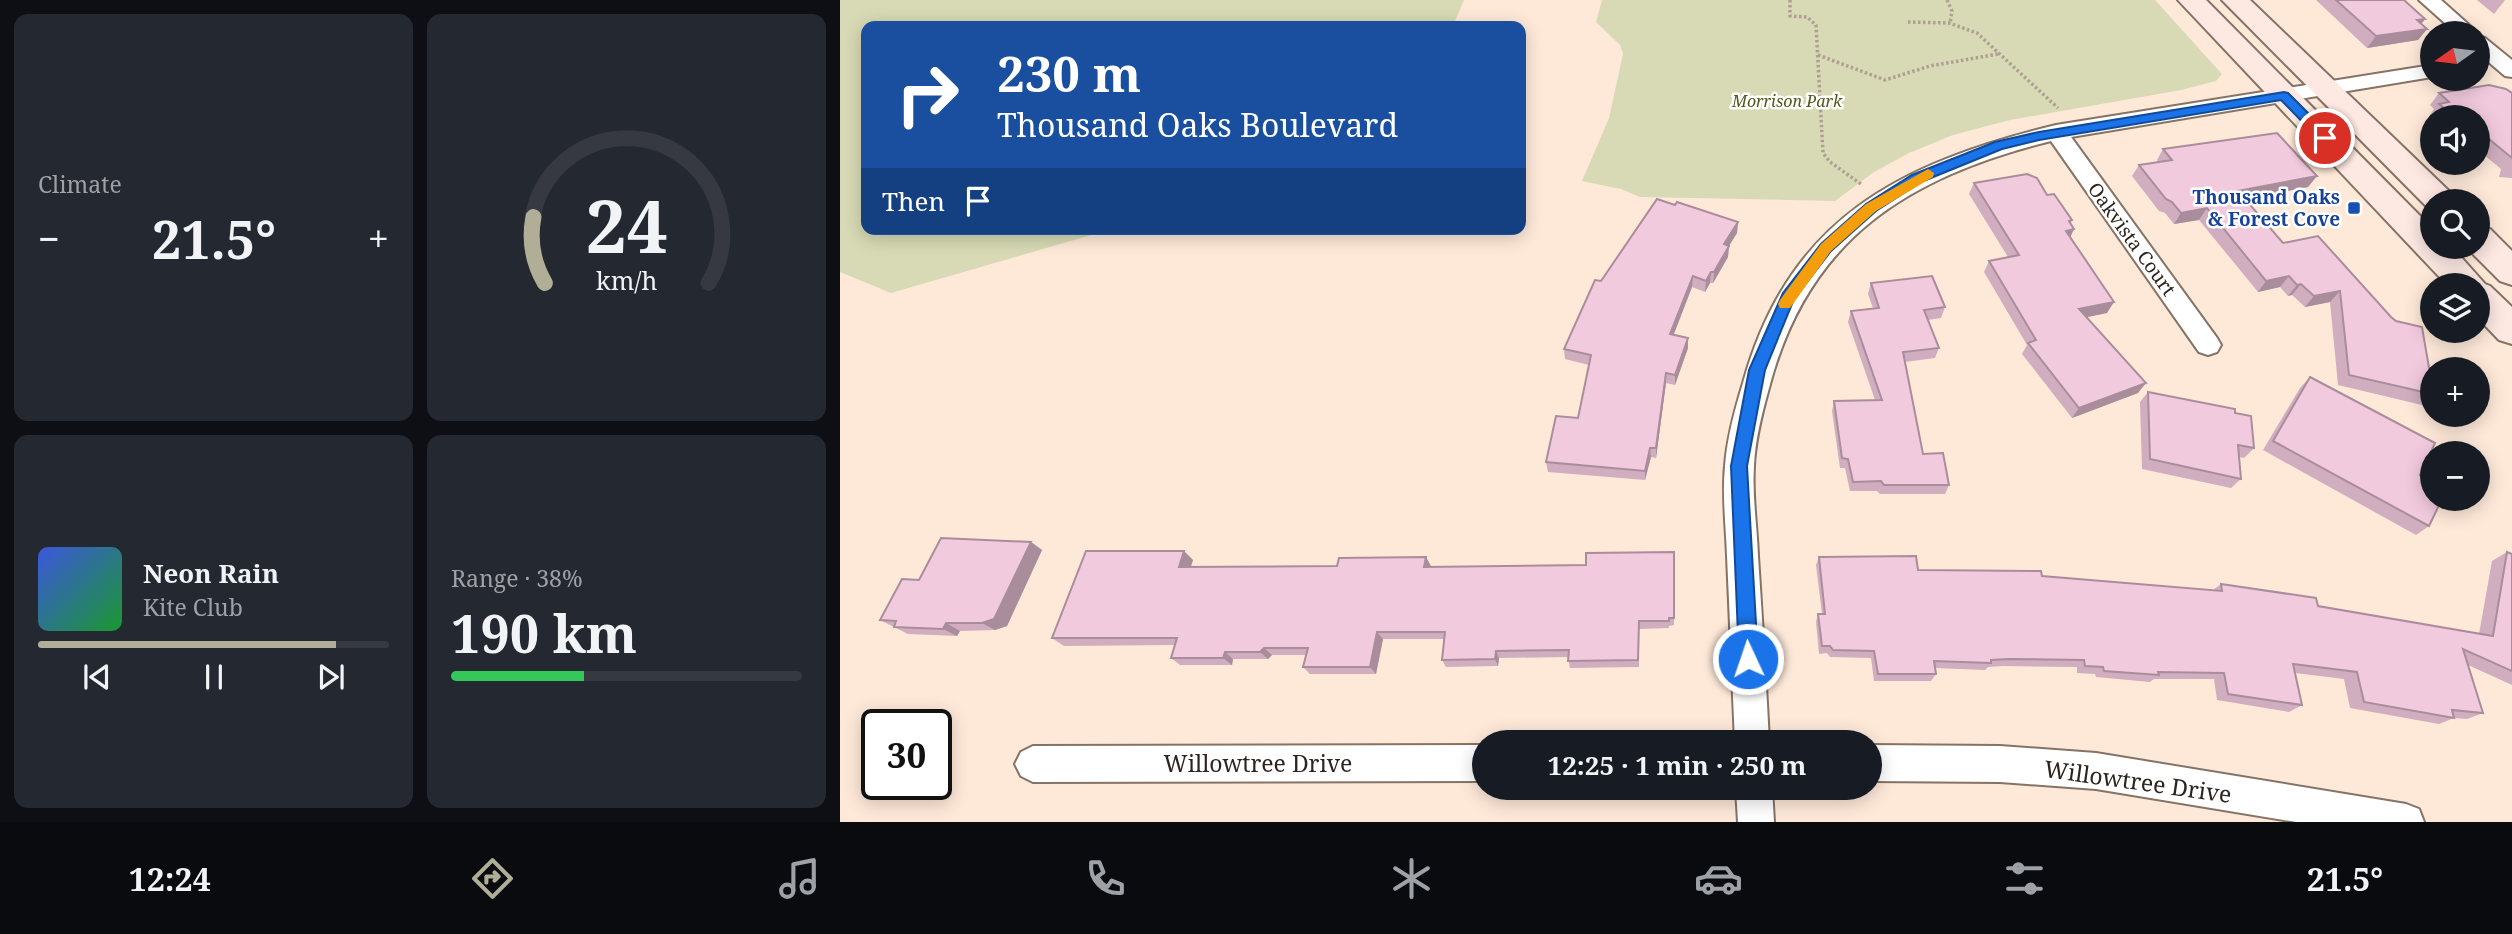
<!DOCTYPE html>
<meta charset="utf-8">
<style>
body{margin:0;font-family:"Noto Serif",serif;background:#242831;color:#f1f3f6;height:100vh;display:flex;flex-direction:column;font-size:26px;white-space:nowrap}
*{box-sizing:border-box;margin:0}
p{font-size:23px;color:#9ea1a6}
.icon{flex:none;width:38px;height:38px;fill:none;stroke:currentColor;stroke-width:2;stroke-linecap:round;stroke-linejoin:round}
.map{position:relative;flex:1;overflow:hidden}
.sheet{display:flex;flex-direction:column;gap:14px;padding:14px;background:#0d0f14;width:840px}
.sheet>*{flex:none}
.hud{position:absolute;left:21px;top:21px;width:665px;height:214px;border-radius:14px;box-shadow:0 4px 18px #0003;background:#1a4fa0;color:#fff;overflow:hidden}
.needle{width:46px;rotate:256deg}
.controls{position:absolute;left:1580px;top:21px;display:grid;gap:14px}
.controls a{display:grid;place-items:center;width:70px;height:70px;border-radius:50%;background:#171b24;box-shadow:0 4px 18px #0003;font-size:35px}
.speed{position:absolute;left:21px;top:709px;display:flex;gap:14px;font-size:35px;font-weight:700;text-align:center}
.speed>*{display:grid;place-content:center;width:91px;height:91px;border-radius:50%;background:#171b24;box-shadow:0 4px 18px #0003;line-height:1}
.speed .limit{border:4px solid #111;border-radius:10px;background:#fff;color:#111}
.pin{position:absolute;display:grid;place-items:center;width:60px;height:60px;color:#fff;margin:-30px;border:4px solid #fff;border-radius:50%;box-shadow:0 2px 7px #0007}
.me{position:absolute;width:77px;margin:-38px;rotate:357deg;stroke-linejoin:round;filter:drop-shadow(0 0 5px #0008)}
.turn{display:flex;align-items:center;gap:24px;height:147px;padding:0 21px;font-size:32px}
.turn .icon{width:91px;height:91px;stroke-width:2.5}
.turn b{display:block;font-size:49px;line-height:60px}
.then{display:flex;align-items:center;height:66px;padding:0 21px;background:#0003;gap:14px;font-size:26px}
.big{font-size:52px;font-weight:700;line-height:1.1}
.sheet .widget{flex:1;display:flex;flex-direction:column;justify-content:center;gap:10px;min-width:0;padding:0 24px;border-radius:14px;background:#242831}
.sheet .dial{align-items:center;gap:0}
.dial svg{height:182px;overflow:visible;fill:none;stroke:#363941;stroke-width:7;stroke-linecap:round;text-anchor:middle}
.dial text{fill:#f1f3f6;stroke:none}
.song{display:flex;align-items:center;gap:21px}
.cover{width:84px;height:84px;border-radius:10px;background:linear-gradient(135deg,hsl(230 70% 55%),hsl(130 70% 35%))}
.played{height:7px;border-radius:4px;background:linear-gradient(90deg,#b1ae98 85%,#363941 85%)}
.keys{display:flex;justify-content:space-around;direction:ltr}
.heat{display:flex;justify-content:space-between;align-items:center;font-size:38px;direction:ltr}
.charge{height:10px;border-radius:5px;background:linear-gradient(90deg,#34c759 38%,#363941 0)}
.sheet .tiles{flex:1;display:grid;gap:14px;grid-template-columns:repeat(2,1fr)}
.trip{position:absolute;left:632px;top:730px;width:410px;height:70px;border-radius:35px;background:#171b24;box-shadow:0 4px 18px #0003;font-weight:700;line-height:70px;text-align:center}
.dock{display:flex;height:112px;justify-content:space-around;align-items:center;background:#090b0e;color:#9ea1a6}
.dock .icon{width:49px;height:49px}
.dock .active{color:#b1ae98}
.dock b{font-size:32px;color:#f1f3f6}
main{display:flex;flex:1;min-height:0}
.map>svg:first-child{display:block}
.green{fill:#d7dab4}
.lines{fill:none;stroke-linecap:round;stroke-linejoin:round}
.street-casing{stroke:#857365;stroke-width:4}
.secondary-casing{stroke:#857365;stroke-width:4}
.path{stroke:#af9f93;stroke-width:3.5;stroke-dasharray:2.5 2.5;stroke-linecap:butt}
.street{fill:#fff;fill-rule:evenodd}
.secondary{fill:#fde8e2;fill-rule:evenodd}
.wall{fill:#d0aebf}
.shaded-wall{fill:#a98d9b}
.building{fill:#f2cade;stroke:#a98d9b;stroke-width:2}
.route{fill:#1a73e8;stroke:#114b97;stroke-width:2}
.slow{fill:#f59e0b}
.transit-dot{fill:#1a4fb4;stroke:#fff;stroke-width:2.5}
.labels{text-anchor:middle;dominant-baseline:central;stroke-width:5;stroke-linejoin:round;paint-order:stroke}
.far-park-label{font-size:16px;font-style:italic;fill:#535619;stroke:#fff}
.transit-label{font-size:19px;font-weight:bold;fill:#164399;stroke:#fff;text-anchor:end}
.street-label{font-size:19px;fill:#2c241e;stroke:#fff}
.near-street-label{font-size:23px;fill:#2c241e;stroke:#fff}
</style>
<main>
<section class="sheet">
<div class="tiles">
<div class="widget"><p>Climate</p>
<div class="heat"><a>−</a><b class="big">21.5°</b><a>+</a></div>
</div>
<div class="widget dial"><svg viewBox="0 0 100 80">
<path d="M14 69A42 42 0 1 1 86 69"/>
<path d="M14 69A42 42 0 0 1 9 40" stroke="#b1ae98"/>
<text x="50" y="56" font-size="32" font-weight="700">24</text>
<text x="50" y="72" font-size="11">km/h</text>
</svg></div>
<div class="widget">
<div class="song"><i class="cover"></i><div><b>Neon Rain</b><p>Kite Club</p></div></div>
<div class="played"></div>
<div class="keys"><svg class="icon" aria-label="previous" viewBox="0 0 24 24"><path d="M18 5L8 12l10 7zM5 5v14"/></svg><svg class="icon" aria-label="pause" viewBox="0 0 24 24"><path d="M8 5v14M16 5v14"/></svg><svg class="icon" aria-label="next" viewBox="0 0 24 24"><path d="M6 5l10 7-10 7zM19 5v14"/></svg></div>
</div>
<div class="widget"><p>Range · 38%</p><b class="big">190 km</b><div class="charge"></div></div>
</div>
</section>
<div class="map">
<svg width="1672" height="822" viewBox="0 0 1672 822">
<rect width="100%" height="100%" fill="#fee9d9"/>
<g class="green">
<path d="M0,0H624L613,26H26V229H272L51,293L0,272Z"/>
<path d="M762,0H1315L1382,74L1376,81L1341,90L1170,120L1113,135L1069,153L1034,172L995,201L800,197L781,189L742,181L769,118L783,54L780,45L756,22Z"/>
</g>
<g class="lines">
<g class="street-casing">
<g id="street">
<path d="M1579,0H1601L1638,33H1616Z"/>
<path d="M1638,36L1645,38L1672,60V77L1665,76L1638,53Z"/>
<path d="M1592,65V77L1231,137L1377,338L1381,345L1377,352L1368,355L1359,352L1211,141C1068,177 968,238 929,388C922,413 915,440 914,466C912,496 917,526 918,556C922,618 926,680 929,742H895C892,680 890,618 887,556C886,526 882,496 885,466C887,438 895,409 903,383C949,217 1061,163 1216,125Z"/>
<path d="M644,745V781L193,782L181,776L175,764L181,752L193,746Z"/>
<path d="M1029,745L1160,746L1256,753L1566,804L1579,809L1584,822H1456L1256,789L1160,782L1029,781Z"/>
<path d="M896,788H932L934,822H898Z"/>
</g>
</g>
<g class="secondary-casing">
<g id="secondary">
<path d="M1338,0H1366L1592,228V247H1612L1645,284L1650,286L1672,307V344L1659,340L1638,318V285H1607Z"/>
<path d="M1382,0H1410L1611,193L1616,201H1592V210L1589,209Z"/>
<path d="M1638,226L1650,229L1672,251V285L1660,281L1626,247H1638Z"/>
</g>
</g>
<g class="path">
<path d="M950,0V16L967,17L976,25L983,153L990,162L1021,184"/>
<path d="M1107,0L1112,11L1110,24"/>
<path d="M1068,22L1109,23L1137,33L1218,108"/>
<path d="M978,55L1045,80L1090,66L1158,54"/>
</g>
<use href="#street" class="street"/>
<use href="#secondary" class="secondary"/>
</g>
<g class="wall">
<path d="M1476,0H1564L1585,19L1581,24L1587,29L1578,40L1527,48Z"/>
<path d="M1637,0H1665L1654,14Z"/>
<path d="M1599,93H1672V178L1659,177L1661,169L1638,150V117L1592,118L1590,115L1594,109L1590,105Z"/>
<path d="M1323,149L1477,176L1468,187L1405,199L1443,243L1478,236L1592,385V396L1582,405L1498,385L1490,302L1465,307L1452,295L1448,296L1440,287L1418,292L1359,220L1334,224L1325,213L1319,211L1292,176L1299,165L1318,162L1317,160Z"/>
<path d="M1134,183L1207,195L1231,224L1234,229L1230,237L1267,313L1246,317L1298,393L1232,418L1182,354L1187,345L1144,272L1149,261L1168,257L1129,194Z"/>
<path d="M835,205L898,222L897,233L889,246L888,257L873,283H870L865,292L852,287L834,334L848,348L835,385L826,383L816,458L811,457L805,480L708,472L706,462L738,418L749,365L725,359L724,349L761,281Z"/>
<path d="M1031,283L1105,307L1101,318L1088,320L1099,348L1095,358L1065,362L1083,454L1109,485L1105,494H1040L1037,491H1010L1005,468H1000L992,411L994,401L1035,400L1008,322L1011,311L1033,308L1028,294Z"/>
<path d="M1470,377L1580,475L1589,526L1576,535L1423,450L1460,388Z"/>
<path d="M1308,392L1395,413L1414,448L1404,458L1399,457L1401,479L1391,488L1302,469L1300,402Z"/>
<path d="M191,542L202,550L167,626L155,630L120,631L117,636L68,634L40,620L79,580Z"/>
<path d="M834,552V625L829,626V628L799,629V667L730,668L728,657L659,658L658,666L606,667L602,660L604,639H543L536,674H470L463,667L466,655H432L428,659H393L392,665H340L331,658L335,645L224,646L212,638L353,560L350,567L591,566L590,567L746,565Z"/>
<path d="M1667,552L1672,554V685L1628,665L1643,713L1627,719L1614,718L1599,724L1510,708L1504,679L1455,673L1462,705L1449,712L1377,700L1374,679H1314L1310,682L1256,677L1255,674L1237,673V667L1163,666L1148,667L1145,670L1095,668L1096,674L1091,681H1034L1031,658L990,657L987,653L979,654L976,622L978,614H982L976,565L979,557L1078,570L1202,576L1373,590L1381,584L1478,606L1639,634L1652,561Z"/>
</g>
<g class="shaded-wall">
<path d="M1585,19L1577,30L1587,29L1578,40L1527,48L1536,36L1577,20Z"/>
<path d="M1477,176L1468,187L1390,202L1398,191Z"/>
<path d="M1367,208L1359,220L1334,224L1341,213Z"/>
<path d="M1232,220L1227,230L1234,229L1229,240L1221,242L1229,221Z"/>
<path d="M898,222L897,233L883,255L884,244Z"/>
<path d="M889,246L888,257L873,283L874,272Z"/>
<path d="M871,272L870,283L865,292L866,281Z"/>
<path d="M853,276L852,287L830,344V334Z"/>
<path d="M1449,276L1440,287L1418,292L1426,281Z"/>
<path d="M1461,284L1452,295L1448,296L1457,285Z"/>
<path d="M1500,291L1490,302L1465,307L1474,296Z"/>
<path d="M1274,302L1267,313L1233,320L1239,309Z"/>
<path d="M848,338V348L835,385V375Z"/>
<path d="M826,373V383L816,458V448Z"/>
<path d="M1306,383L1298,393L1232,418L1239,408Z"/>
<path d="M810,448L811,457L805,480V471Z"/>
<path d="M191,542L202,550L167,626L155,630L142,623Z"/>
<path d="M344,551L353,560L348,576L339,567Z"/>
<path d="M586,557L591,566L589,575L584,567Z"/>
<path d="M106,623L120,631L117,636L103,629Z"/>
<path d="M537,632L543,639L536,674L530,667Z"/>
<path d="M424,648L432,655L428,659L420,652Z"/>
<path d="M656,651L659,658L658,666L655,659Z"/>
<path d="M385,652L393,659L392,665L383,658Z"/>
</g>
<g class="building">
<path d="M1496,0H1564L1585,19L1577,20L1587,29L1536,36Z"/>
<path d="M1649,85L1666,89L1672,93V158L1638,130V117H1615L1599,104L1609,102L1599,93Z"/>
<path d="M1437,133L1477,176L1398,191L1443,243L1478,236L1551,317L1556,321L1582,327L1592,385V394L1509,375L1500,291L1474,296L1461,284L1457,285L1449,276L1426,281L1367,208L1341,213L1332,202L1326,199L1299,165L1332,160L1323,149Z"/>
<path d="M1187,174L1197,178L1207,195L1214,194L1232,220L1229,221L1234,229L1226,231L1274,302L1239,309L1306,383L1239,408L1188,343L1196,340L1149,261L1179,255L1134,183Z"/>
<path d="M817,199L835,205L837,202L898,222L884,244L889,246L874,272H871L866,281L853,276L830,334L848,338L835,375L826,373L816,448H810L805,471L706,462L716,416L738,418L751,355L724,349L755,280L761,281Z"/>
<path d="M1092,276L1105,307L1084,310L1099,348L1063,352L1083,454L1103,453L1109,485H1044L1041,481L1013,482L1008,459L1002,458L994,401L1042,400L1011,311L1039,308L1031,283Z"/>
<path d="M1470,377L1595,443L1580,475L1592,482V499H1602L1589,526L1433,441Z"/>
<path d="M1308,392L1395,409V413L1411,416L1414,448L1398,445L1401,479L1310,459Z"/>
<path d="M101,538L191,542L154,619L142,623H106L103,629L54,627L56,621L40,620L62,579L79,580Z"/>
<path d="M246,551H344L339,567L497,566L499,558L586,557L584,567L746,565V553L834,552V618H829V621H799L798,660L728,661L729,650L656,651L655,659L602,660L605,632H537L530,667H463L468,648H424L420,652H385L383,658H331L337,638H212Z"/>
<path d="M1667,552L1672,554V671L1623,649L1643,713L1612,710L1614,718L1524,702L1517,672L1453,664L1462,705L1388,694L1384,673L1318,672L1319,675L1264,671L1263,667L1245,666L1244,660L1169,659L1151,660V663L1094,661L1096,674H1038L1034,651L993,650L990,646H982L978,614H985L979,557L1076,556L1078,570L1201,571L1202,576L1382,591L1381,584L1476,598L1478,606L1653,636Z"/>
</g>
<path class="route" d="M1444,92L1448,93L1490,135V141H1481L1441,100L1199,140L1162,149L1081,182L1036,211L991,251L954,299L925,370L907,466L918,659L915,666L908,669L902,666L899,659L891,466L909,370L943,293L981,244L1026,204L1072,175L1155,142L1199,132Z"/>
<path class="slow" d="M1088,169L1094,173L1093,177L1036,211L991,251L950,308H940L938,304L940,300L981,244L1026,204Z"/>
<rect class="transit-dot" x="1507" y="201" width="14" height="14" rx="3.5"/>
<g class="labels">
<g class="far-park-label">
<text x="947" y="101">Morrison Park</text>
</g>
<g class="transit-label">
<text x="1500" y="197">Thousand Oaks<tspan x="1500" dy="22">&amp; Forest Cove</tspan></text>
</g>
<g class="street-label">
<text transform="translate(1292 239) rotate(54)">Oakvista Court</text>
</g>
<g class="near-street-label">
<text x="418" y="763">Willowtree Drive</text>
<text transform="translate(1298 781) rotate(8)">Willowtree Drive</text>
</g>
</g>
</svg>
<div class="controls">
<a><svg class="needle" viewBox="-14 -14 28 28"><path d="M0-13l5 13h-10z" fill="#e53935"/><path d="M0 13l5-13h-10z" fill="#9ea1a6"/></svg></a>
<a><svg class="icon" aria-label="sound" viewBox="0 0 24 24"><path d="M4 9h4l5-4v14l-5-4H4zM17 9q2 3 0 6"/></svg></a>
<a><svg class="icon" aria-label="search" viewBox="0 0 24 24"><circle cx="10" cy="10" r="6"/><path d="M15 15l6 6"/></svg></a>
<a><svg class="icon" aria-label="layers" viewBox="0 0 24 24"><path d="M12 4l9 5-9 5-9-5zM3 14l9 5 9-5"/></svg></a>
<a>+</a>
<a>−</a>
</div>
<div class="speed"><div class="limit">30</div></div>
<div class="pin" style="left:1485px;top:138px;background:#d93025"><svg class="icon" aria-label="arrive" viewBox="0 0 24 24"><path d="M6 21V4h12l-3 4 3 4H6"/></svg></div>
<svg class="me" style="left:908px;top:659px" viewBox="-20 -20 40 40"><circle r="17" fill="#1a73e8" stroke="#fff" stroke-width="3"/><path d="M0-11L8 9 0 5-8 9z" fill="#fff"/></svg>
<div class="trip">12:25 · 1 min · 250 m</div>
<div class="hud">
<div class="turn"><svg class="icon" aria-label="right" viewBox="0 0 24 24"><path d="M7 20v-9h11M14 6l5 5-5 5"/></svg><div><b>230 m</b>Thousand Oaks Boulevard</div></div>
<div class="then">Then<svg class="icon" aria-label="arrive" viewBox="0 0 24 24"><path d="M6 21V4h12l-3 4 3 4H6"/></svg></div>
</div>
</div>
</main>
<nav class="dock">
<b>12:24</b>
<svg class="icon active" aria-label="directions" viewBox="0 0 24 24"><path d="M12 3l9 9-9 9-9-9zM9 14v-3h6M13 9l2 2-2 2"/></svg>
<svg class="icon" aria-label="music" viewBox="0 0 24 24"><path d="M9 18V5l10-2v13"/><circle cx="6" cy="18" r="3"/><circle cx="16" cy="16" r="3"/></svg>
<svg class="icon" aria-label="phone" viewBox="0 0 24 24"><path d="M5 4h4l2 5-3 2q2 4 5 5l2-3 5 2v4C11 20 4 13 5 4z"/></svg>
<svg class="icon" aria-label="climate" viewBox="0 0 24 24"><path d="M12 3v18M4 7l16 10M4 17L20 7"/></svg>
<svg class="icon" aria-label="car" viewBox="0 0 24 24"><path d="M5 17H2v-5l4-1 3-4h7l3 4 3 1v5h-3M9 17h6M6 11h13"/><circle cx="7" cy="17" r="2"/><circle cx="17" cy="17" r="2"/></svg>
<svg class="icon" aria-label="filters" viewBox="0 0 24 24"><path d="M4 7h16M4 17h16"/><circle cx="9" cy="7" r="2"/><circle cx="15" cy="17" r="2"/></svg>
<b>21.5°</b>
</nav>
